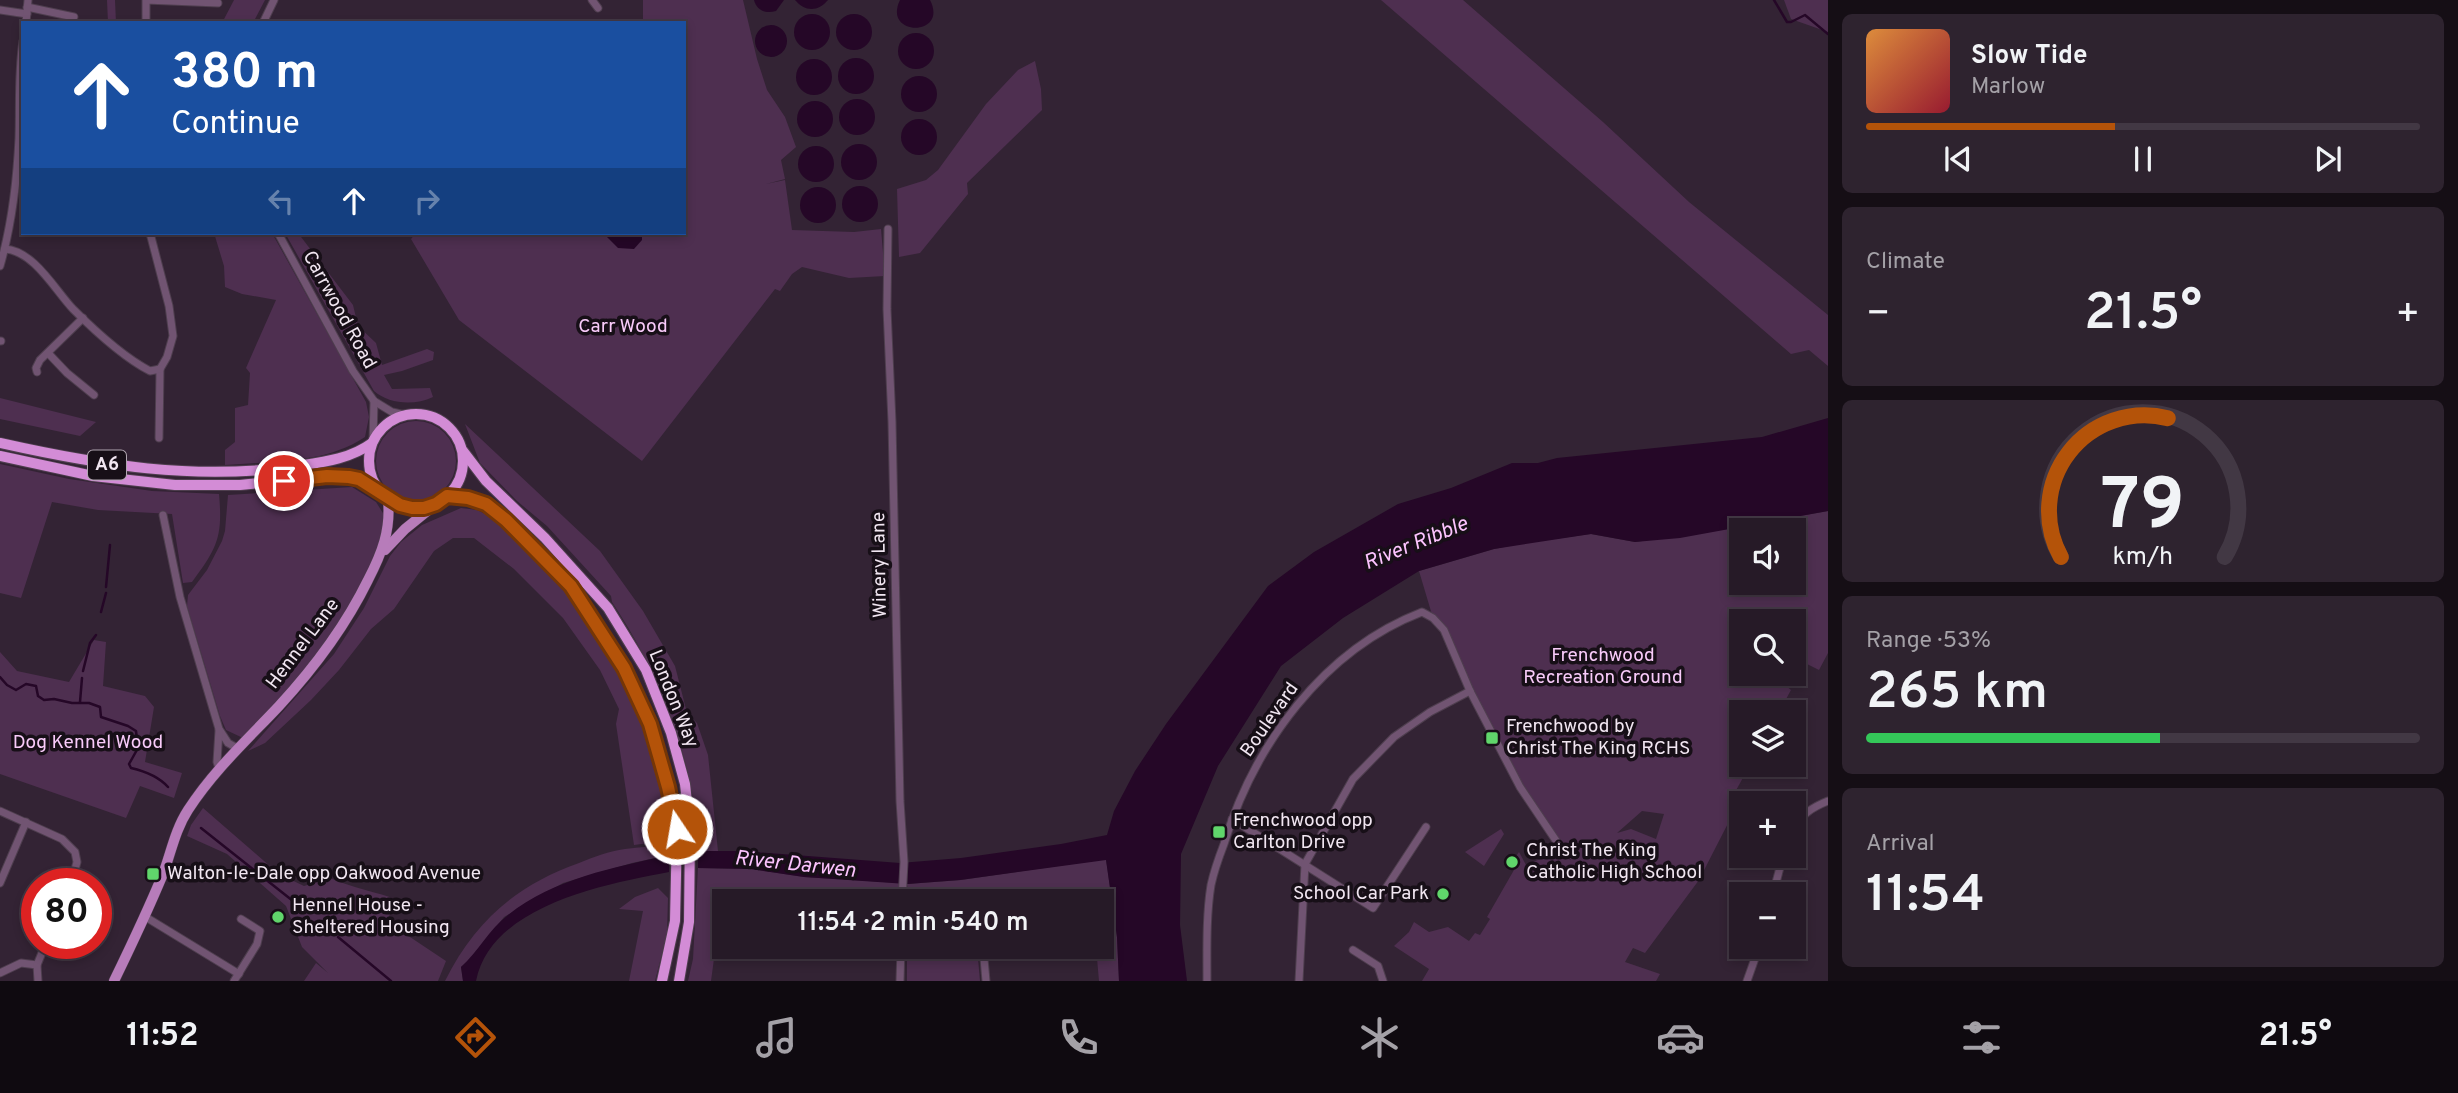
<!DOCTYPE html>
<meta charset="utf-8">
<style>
body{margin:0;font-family:Overpass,sans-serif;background:#2e232f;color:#f1f3f6;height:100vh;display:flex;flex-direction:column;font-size:26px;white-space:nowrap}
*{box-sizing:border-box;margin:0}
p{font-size:23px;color:#a4a1a7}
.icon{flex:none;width:38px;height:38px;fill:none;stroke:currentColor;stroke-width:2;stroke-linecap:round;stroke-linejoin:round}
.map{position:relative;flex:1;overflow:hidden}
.panel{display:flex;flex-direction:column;gap:14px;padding:14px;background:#150e15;width:630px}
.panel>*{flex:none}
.top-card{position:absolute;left:21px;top:21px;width:665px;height:214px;border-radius:0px;box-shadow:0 4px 10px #0003,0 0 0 2px #423844;background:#1a4fa0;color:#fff;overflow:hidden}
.buttons{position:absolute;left:1729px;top:518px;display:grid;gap:14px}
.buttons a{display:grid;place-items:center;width:77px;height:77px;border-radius:0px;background:#261a27;box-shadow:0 4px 10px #0003,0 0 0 2px #423844;font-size:35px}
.speed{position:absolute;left:21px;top:868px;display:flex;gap:14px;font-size:35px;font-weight:700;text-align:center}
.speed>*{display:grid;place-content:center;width:91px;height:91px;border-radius:50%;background:#261a27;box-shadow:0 4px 10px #0003,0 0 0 2px #423844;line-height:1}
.speed .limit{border:10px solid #d22;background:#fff;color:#111}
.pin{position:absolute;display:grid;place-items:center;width:60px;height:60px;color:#fff;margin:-30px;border:4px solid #fff;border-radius:50%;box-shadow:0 2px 7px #0007}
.me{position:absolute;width:77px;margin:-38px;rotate:348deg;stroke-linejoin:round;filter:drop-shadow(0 0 5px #0008)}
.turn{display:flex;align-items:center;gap:24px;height:147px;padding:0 35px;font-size:32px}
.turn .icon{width:91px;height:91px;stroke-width:2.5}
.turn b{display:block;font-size:49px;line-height:60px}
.lanes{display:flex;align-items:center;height:66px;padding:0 35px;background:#0003;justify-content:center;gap:35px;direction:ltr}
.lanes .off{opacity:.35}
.big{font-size:52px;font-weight:600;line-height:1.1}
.panel .card{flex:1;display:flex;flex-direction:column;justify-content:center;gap:10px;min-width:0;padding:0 24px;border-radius:10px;background:#2e232f}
.panel .dial{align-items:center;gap:0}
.dial svg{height:182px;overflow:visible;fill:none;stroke:#423844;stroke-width:7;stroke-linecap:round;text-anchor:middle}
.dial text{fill:#f1f3f6;stroke:none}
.song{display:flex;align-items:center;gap:21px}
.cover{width:84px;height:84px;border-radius:10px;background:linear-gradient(135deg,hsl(30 70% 55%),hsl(350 70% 35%))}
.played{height:7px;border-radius:4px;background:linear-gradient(90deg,#b45309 45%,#423844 45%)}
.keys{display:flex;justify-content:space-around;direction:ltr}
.heat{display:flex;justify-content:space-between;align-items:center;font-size:38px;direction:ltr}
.charge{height:10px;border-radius:5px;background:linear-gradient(90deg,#34c759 53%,#423844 0)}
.trip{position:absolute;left:712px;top:889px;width:402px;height:70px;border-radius:0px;background:#261a27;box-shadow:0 4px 10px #0003,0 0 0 2px #423844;font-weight:600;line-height:70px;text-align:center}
.tab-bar{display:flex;height:112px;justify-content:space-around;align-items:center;background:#0f0a10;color:#a4a1a7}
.tab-bar .icon{width:49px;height:49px}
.tab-bar .active{color:#b45309}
.tab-bar b{font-size:32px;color:#f1f3f6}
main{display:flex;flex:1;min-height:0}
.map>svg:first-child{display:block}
.green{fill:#4e2f50;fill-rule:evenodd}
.water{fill:#250727}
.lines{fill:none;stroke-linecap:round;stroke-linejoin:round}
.stream{stroke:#250727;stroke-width:2.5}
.minor-casing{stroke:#4e3e4e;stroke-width:9}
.major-casing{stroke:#4e3e4e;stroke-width:11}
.highway-casing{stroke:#4e3e4e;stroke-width:12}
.minor{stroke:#715472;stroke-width:7}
.major{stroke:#b77cba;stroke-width:10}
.highway{stroke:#d38cd6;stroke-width:10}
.route-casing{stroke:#753606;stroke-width:18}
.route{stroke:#b45309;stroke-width:12}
.poi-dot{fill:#60d56b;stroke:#170f17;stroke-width:2.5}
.labels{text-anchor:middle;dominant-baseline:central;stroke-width:7;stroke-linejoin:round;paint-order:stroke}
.shield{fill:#170f17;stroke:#b0a6b0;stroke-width:2}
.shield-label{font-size:18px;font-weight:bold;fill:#f1e6f1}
.street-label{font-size:19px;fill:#f1e6f1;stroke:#170f17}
.park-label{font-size:19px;fill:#f9cbfa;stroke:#170f17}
.poi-label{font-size:19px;fill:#f1e6f1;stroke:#170f17;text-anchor:start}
.water-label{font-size:21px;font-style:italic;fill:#fdc4ff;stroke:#170f17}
</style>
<main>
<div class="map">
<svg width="1828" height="981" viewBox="0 0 1828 981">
<rect width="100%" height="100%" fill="#332334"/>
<g class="green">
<path d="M107,0H115L116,23H108Z"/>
<path d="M234,0H265L253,23H222Z"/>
<path d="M643,0H743L757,59L767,90L785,117L796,147L781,160L785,179L766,184L785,180L792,230L854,232L881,229L885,276L849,278L802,267L792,274L780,291L775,289L642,461L459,320L411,239L416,233H684V23H643Z"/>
<path d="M1381,0H1463L1603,122L1689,202L1828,315V366L1809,350L1791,354Z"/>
<path d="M1784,0H1828V32L1791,19Z"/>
<path d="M1035,61L1041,89L1042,110L967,183L968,194L920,253L899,257L897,189L926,180L938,170L986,104L1018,70Z"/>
<path d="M214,233H272L366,402L369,417L365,437C325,464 272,461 225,465V450L235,442V408L248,405L250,373L246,368L276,300L242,294L225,287L224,266Z"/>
<path d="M285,233H298L353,305L358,326L376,343L382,365L427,349L434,352L433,360L402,371L384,375L392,389L430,388L433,397C414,406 389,404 374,391Z"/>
<path d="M0,398L96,422L80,436L0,419Z"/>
<circle cx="416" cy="461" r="40"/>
<path d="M465,424L600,551L643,611L675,666L687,713L697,723L708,755L718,851H698C695,760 661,676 612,602L611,596L547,526L517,501L480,463Z"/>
<path d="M0,464L69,479L152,491L219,494C223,537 217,548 192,582L183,583L172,514L98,510L52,502L21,598L0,593Z"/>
<path d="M352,487L376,502L386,518L381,546L343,620L298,681L243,738L226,730L220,716L187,606L188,595L207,570L222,541L225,531L228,495Z"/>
<path d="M461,508C466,509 473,509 477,510C493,516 514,539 526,551C537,561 548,570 557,580C609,638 673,762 665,841L634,845L616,724L619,709L600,670L563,618L514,569L474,538H453L434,551L394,609L371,629L339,670L311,700L265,743L248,751L334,654L364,608L390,556L401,542L422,525Z"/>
<path d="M1828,511V653L1819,670L1801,661L1794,671V621H1741V674H1792L1785,685L1791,690L1779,712H1741V765H1750L1734,794L1741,798L1699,880L1645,953L1633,948L1625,962L1660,974L1656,981H1422L1429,969L1394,946L1409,932L1414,922L1429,932L1448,927L1469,941L1475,933L1480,935L1490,919L1487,917L1514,870L1509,866L1519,852L1526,865L1559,851L1563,857L1571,860L1516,780L1444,630L1433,618L1419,571L1494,549L1525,543L1591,534L1635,542L1734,528ZM1741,530H1794V583H1741ZM1642,811L1664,814L1656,839L1631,829L1617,833Z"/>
<path d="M94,640L106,642L103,686L145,696L154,707L145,762L182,773L174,798L140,786L126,818L0,774V652L17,671L69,682Z"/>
<path d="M203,808L279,874L304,886L330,878C353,888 376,892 399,900L386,921L446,961L438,981H304L316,963L328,973L302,947L286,906L227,854L187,836L191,825Z"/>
<path d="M1501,829L1504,834L1484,866L1465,852Z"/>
<path d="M669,845V855L632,863L563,883L504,917L474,956L461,967L463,981H445C475,921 517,885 579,863C594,857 609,851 625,849C640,847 654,846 669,845Z"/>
<path d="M1106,859L1117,937L1119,981H1099L1096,947H1102V901H1084L1072,897L1017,901H909L907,884L961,880Z"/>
<path d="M698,868L751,869L804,877L900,883L898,901L723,892L711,981H688L693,959Z"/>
<path d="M658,888L668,898L667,934L655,981H629L643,911L619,909L635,897Z"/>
<path d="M907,947H977L980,981H907Z"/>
</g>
<g class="water">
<path d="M754,0H784L776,11C766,14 757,11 754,0Z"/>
<path d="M795,0H828C818,12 805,12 795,0Z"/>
<path d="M900,0H930C949,37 882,37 900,0Z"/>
<circle cx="854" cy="32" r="18"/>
<circle cx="812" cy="32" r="18"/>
<circle cx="771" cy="41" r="16"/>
<circle cx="916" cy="51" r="18"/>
<circle cx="856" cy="76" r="18"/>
<circle cx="814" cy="77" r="18"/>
<circle cx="919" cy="94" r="18"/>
<circle cx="857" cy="117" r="18"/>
<circle cx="815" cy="119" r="18"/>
<circle cx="919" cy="137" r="18"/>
<circle cx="859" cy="162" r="18"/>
<circle cx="816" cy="164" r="18"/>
<circle cx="860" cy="204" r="18"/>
<circle cx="818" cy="205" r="18"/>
<path d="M603,233H642V240L634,249L618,248Z"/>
<path d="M1828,418V511L1680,538L1635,542L1591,534L1494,549L1419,571L1343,618L1281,666L1218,766L1181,854L1180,925L1187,981H1119L1117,937L1106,860L960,880L907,884L804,877L751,869L698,868V851H741L900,863L961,858L1061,844L1107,835L1114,811L1135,771L1166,724L1268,586L1314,552L1398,504L1451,488L1512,463H1538L1557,458L1762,437Z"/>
<path d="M669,855V872C606,884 491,905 476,981H463L461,967C478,952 489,929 508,915C555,878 613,868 669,855Z"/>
</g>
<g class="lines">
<g class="stream">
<path d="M1774,0L1787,22H1791L1805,15L1828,34"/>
<path d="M106,587L110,545"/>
<path d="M101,612L106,593"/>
<path d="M83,671L90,643L96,635"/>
<path d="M0,677L7,685L16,690L26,684L36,686L38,696L44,700L54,699L72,703H89L100,707L101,717L128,726L136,731L138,748L129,764L131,768C144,771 159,777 168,787"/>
<path d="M80,702L82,678"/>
<path d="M201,828L293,901"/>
<path d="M338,937L391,981"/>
</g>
<g class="minor-casing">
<g id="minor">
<path d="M592,0L598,8"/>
<path d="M27,7L74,17"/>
<path d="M0,10L27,14"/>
<path d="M26,23L28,0"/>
<path d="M146,23V0L218,3"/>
<path d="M263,23L274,0"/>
<path d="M888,229L887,309L892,422L900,801L904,862L902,901"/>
<path d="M150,233L169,306L173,336L167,357L160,369L159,438"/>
<path d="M278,233L353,371L374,401L392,412L405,415"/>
<path d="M5,249C34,251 55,290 73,309C95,331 123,357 150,371L160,369"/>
<path d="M0,266C12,224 17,181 19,138C20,105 18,74 23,41"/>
<path d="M0,341H1"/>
<path d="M48,353L67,373L94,395"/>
<path d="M37,372L36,368L40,360L83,318"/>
<path d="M373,441L374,401"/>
<path d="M163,515L180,597L219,729L228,743L237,748"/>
<path d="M219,730L217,762L219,768"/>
<path d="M0,811L62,839L75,852L77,862L71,884"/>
<path d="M1232,819L1373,908L1426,827"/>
<path d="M1794,828C1802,814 1813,807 1828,801"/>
<path d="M0,883L26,822"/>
<path d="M1773,894L1783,856"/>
<path d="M144,916L239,974"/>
<path d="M983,947L986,981"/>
<path d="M1353,950L1378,966L1383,981"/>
<path d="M0,973L21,963L37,965"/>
<path d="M38,981L37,965L46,943"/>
<path d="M234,981L257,944L260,931L241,919"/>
<path d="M900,981L901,947"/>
<path d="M1207,981C1207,950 1206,916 1211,885C1214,871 1219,857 1224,844C1254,745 1323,650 1422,612L1433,618L1444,630L1470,691L1520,787L1565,854"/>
<path d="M1299,981L1305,864L1353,779L1394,737L1430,712L1470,691"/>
<path d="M1747,981L1759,947"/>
</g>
</g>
<g class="major-casing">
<g id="major">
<path d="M385,550L405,529L436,504"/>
<path d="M114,981C131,946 148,910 163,874C171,853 175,830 188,810C214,770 247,740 279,706C314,668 345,627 368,580C382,553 391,530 388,499"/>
</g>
</g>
<g class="highway-casing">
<g id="highway">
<circle cx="416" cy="461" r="47"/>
<path d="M0,443C98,465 196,481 297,466C324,462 350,459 372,443"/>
<path d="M463,451L486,481L545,538L608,608L646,670L671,733L685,784L690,829L689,922L679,981"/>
<path d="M0,456L93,476L175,485H240L339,475L359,479L380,492"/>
<path d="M448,497L468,498L486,504L506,520L571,586L624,668L650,724L668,787L677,829L675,921L662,981"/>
</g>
</g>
<use href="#minor" class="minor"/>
<use href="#major" class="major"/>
<use href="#highway" class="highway"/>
</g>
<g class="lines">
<g class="route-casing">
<path id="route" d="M284,481L327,476L349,477L359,479L400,505L412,508H424L436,504L447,496L468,498L486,504L506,520L571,586L624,668L650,724L668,787L677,829"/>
</g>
<use href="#route" class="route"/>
</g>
<g class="poi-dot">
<rect x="1485" y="731" width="14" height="14" rx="3.5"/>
<rect x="1212" y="825" width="14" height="14" rx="3.5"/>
<circle cx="1512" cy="862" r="7"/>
<rect x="146" y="867" width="14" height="14" rx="3.5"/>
<circle cx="1443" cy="894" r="7"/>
<circle cx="278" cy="917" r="7"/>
</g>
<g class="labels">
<rect class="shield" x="88" y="450.5" width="38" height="29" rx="5"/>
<g class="shield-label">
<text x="107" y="465">A6</text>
</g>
<g class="street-label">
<text transform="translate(339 310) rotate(61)">Carrwood Road</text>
<text transform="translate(880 565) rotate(-91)">Winery Lane</text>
<text transform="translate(303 644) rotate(-53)">Hennel Lane</text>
<text transform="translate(673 699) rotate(68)">London Way</text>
<text transform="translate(1270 720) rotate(-55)">Boulevard</text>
</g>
<g class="park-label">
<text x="623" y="327">Carr Wood</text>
<text x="1603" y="656">Frenchwood<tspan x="1603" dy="22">Recreation Ground</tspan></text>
<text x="88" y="743">Dog Kennel Wood</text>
</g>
<g class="poi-label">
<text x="1506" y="727">Frenchwood by<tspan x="1506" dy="22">Christ The King RCHS</tspan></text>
<text x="1233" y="821">Frenchwood opp<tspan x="1233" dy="22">Carlton Drive</tspan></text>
<text x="1526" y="851">Christ The King<tspan x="1526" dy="22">Catholic High School</tspan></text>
<text x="167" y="874">Walton-le-Dale opp Oakwood Avenue</text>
<text x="1429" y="894" text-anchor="end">School Car Park</text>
<text x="292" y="906">Hennel House -<tspan x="292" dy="22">Sheltered Housing</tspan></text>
</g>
<g class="water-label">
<text transform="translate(1416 544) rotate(-22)">River Ribble</text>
<text transform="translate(795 865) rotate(6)">River Darwen</text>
</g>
</g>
</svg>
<div class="buttons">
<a><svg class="icon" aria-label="sound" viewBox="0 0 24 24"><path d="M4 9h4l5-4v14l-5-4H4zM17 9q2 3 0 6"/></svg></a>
<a><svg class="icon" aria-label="search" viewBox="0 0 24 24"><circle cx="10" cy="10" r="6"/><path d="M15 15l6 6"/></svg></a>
<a><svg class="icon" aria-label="layers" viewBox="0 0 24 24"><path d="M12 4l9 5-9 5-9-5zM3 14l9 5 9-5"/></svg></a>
<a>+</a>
<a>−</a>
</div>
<div class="speed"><div class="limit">80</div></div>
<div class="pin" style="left:284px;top:481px;background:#d93025"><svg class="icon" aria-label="arrive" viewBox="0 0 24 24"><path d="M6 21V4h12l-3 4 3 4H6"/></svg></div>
<svg class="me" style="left:677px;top:829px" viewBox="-20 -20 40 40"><circle r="17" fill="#b45309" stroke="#fff" stroke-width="3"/><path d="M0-11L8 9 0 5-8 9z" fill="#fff"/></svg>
<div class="trip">11:54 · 2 min · 540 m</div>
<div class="top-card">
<div class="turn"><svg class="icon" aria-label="ahead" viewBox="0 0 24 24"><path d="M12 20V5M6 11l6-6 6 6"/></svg><div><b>380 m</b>Continue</div></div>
<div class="lanes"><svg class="icon off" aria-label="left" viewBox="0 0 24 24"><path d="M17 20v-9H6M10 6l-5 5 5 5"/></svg><svg class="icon" aria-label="ahead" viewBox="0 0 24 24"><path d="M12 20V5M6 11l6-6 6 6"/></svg><svg class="icon off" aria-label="right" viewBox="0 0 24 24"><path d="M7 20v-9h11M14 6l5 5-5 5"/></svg></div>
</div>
</div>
<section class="panel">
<div class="card">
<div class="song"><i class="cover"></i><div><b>Slow Tide</b><p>Marlow</p></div></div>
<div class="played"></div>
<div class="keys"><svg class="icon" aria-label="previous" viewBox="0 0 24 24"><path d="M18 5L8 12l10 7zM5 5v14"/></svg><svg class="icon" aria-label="pause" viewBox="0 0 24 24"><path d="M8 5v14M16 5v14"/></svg><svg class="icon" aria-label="next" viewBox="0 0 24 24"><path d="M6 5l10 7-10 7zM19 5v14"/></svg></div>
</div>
<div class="card"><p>Climate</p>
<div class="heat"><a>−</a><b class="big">21.5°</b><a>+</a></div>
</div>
<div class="card dial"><svg viewBox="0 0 100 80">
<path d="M14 69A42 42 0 1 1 86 69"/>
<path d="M14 69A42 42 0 0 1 61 8" stroke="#b45309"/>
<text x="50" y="56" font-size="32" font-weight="700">79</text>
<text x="50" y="72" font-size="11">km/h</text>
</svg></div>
<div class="card"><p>Range · 53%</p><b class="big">265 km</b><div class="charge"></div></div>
<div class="card"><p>Arrival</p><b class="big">11:54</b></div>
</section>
</main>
<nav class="tab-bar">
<b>11:52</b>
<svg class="icon active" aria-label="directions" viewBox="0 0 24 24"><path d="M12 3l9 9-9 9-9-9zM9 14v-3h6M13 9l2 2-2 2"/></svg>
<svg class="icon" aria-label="music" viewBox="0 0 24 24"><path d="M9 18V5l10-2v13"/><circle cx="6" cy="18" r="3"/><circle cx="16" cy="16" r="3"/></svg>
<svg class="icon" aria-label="phone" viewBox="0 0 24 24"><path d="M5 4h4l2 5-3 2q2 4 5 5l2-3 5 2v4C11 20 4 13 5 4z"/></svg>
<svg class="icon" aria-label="climate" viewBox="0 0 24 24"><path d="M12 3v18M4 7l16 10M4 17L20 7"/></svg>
<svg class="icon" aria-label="car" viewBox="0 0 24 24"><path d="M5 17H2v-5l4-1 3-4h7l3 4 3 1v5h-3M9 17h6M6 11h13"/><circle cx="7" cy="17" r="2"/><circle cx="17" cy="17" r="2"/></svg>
<svg class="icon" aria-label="filters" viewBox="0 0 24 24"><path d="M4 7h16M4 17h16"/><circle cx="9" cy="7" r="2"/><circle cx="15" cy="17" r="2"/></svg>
<b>21.5°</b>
</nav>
